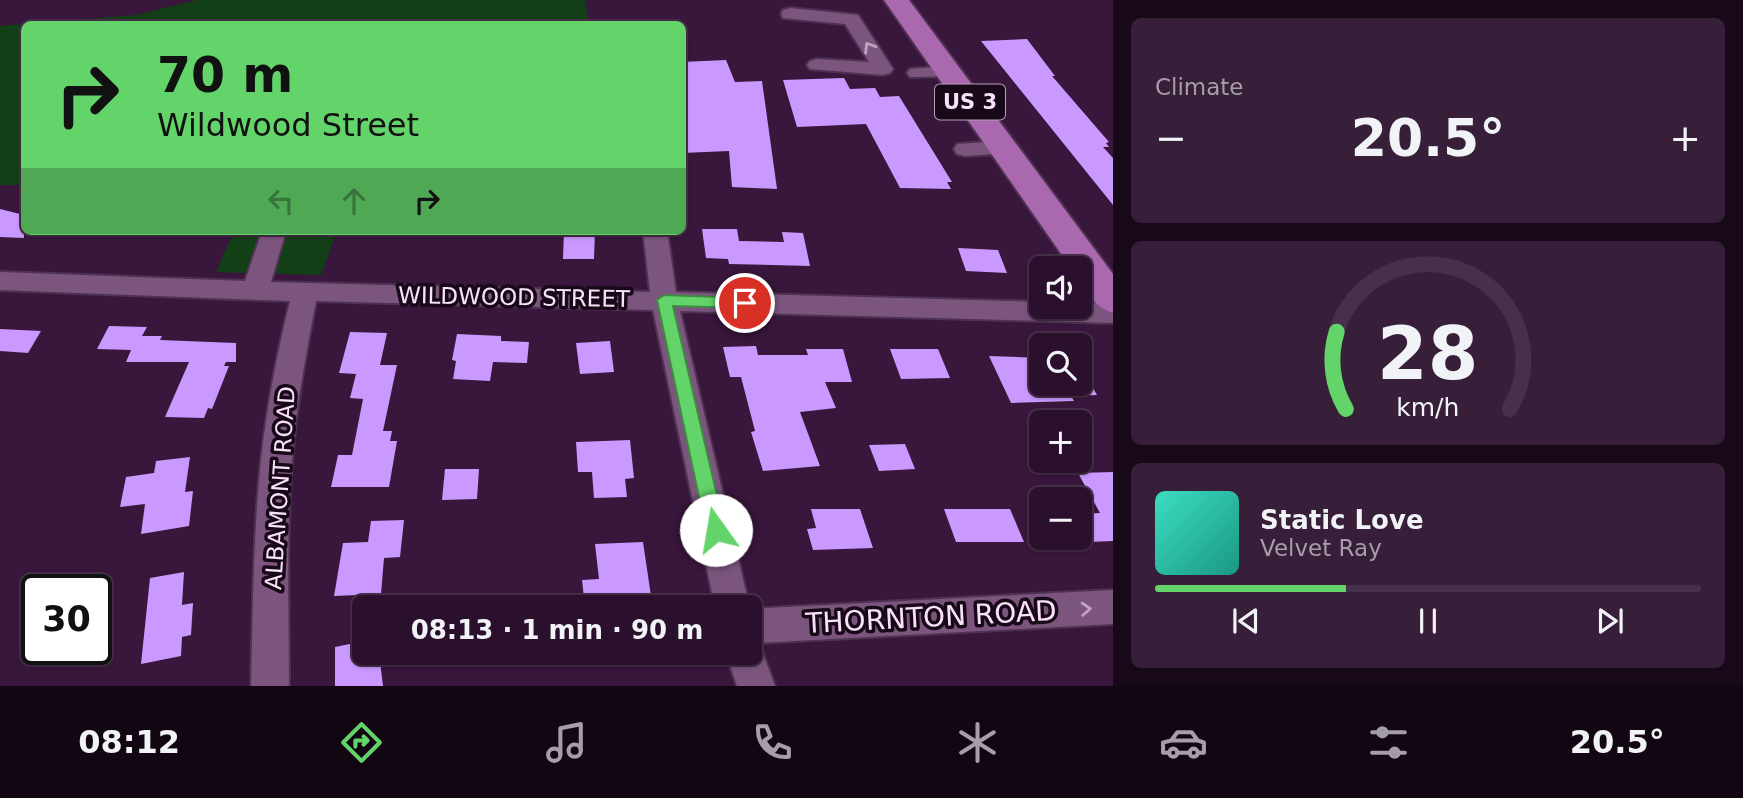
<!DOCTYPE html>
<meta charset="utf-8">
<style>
body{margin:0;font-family:"DejaVu Sans",sans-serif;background:#371e39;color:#f1f3f6;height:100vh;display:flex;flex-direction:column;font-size:26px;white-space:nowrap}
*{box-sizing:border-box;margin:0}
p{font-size:23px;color:#a69daa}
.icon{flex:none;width:38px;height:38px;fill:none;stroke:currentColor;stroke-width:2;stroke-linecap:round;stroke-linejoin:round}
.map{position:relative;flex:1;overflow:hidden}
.side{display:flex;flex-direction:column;gap:18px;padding:18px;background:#180919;width:630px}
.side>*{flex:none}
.banner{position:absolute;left:21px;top:21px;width:665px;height:214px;border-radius:10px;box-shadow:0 2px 5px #0004,0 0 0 2px #473049;background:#63d469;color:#111;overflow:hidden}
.buttons{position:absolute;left:1029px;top:256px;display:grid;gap:14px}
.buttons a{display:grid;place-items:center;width:63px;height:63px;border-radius:10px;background:#2b102d;box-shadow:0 2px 5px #0004,0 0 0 2px #473049;font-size:35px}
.speed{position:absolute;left:21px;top:574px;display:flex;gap:14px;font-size:35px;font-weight:700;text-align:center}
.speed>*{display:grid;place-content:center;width:91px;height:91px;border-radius:50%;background:#2b102d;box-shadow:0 2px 5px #0004,0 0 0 2px #473049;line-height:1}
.speed .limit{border:4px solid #111;border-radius:10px;background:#fff;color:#111}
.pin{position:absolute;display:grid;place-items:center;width:60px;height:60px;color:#fff;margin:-30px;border:4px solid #fff;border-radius:50%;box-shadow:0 2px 7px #0007}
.me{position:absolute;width:77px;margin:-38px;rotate:347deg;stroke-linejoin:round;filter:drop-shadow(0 0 5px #0008)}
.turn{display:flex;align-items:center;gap:24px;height:147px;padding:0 21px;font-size:32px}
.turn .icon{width:91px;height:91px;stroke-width:2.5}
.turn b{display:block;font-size:49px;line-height:60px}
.lanes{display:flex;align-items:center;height:66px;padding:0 21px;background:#0003;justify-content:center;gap:35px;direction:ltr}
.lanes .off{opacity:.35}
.big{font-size:52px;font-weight:800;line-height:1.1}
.side .widget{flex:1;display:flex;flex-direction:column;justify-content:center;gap:10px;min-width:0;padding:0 24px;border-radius:10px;background:#371e39}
.side .dial{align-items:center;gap:0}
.dial svg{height:182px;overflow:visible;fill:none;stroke:#473049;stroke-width:7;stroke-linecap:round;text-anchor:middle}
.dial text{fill:#f1f3f6;stroke:none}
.song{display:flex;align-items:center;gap:21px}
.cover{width:84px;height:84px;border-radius:10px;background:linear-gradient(135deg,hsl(170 70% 55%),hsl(170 70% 35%))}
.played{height:7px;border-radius:4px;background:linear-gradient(90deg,#63d469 35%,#473049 35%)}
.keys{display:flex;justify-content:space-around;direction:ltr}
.heat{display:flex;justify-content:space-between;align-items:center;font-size:38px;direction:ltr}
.trip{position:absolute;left:352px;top:595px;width:410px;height:70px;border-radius:10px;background:#2b102d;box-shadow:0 2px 5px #0004,0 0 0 2px #473049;font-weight:800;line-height:70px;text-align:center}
.tabs{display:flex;height:112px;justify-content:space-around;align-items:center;background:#110612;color:#a69daa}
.tabs .icon{width:49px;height:49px}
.tabs .selected{color:#63d469}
.tabs b{font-size:32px;color:#f1f3f6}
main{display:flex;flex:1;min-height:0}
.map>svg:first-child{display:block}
.green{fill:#133f16}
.building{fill:#c999ff}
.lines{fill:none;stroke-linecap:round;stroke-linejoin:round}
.minor-casing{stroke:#4f3251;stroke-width:4}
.highway-casing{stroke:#4f3251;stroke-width:4}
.minor{fill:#7c557f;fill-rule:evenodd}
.highway{fill:#aa69af;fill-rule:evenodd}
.oneway{stroke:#c0a2c2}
.route{fill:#63d469;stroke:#408a44;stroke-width:2}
.labels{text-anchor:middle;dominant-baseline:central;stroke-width:7;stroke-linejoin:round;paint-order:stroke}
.shield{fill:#180919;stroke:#b5a0b6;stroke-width:2}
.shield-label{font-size:21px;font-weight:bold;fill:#f8e1f9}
.street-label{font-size:23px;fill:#f8e1f9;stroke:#180919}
.near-street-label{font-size:28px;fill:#f8e1f9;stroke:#180919}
</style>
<main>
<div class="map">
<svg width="1113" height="686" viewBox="0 0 1113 686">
<rect width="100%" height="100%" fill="#39163c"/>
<g class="green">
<path d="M197,0H585L589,24H24V185H0V26L136,15Z"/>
<path d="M234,231H337L321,275L216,272Z"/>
</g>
<g class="building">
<path d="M1027,39L1055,76H1052L1109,142L1106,143L1109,147H1103L1113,158V205L981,41Z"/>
<path d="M726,60L735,82L762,81L777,189L732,187L729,151L682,153V62Z"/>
<path d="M844,78L850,89L875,88L880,97L899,96L952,182H947L951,189L900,188L866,124L797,127L783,80Z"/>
<path d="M0,209L24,215V238L0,237Z"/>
<path d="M702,229H737L739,241L784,242L782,232L803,233L810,266L729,264L728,259L706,258Z"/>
<path d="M564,231H595L594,259H563Z"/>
<path d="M958,248L998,250L1007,273L966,271Z"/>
<path d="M109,326L147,327L142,336H162L160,340L236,343V362H226L224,366H229L212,409L208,408L204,418L165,417L189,362H126L131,350L97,349Z"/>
<path d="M0,329L41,331L28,353L0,351Z"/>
<path d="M350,332L387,333L380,365H397L383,431H392L390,441H397L389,487H331L338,455H352L363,399L350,398L356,374L339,373Z"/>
<path d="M457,334L501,336V341L529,342L527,363L493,362L490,381L453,379L456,361L452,360Z"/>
<path d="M610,341L614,372L580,374L576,343Z"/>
<path d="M756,346L758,355H808L806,349H843L852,382H825L836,408L800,412L820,466L763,471L751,432L755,431L741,377H730L723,347Z"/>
<path d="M890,349H938L950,378L901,379Z"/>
<path d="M989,356L1041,358V383H1080V371H1083L1097,395L1071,396L1074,401L1011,403Z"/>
<path d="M630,440L634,478L625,479L627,497L594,498L592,472H578L576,442Z"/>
<path d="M905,444L915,469L879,471L869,445Z"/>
<path d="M190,457L185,492L193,491L189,526L141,534L145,504L120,507L126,477L154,473L156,461Z"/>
<path d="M445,469H479L477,499L442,500Z"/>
<path d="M1113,472V541L1088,542L1080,526V514L1100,513L1078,473Z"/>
<path d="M811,509H860L873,548L813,550L807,529L816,528Z"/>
<path d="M944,509H1010L1024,542H956Z"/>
<path d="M404,520L400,557L384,558L381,594L334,596L343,543L368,542L371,521Z"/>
<path d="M643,542L651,596L641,597L643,607H585L582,580L599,579L595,544Z"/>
<path d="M184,572L182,605L193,603L191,635L182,637L181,656L141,664L150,578Z"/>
<path d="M364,641V653H379L383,686H335V647Z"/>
</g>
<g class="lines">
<g class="minor-casing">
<g id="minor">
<path d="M790,8L858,15L893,69L890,73L883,75L810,69L807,65L810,61L817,59L869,62L845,24L783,18L781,14L783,10Z"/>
<path d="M949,66L956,68L959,72L956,76L910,77L907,73L910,69Z"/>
<path d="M1003,141L1011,143L1014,148L1011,153L965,156L957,154L954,149L957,144Z"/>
<path d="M262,231H286L271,282L650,292L643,231H667L676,292L1041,302V306H1080V303H1113V323L680,311L750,609L1113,590V624L759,643L775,686H737L726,653H749V607H715L653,310L316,301C306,354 296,407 292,461C286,536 289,611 289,686H251C253,611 253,535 261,460C267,406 277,353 290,301L0,290V272L245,281Z"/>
</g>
</g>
<g class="highway-casing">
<path id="highway" d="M884,0H909L1113,274V313C1094,307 1080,287 1080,268H1071Z"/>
</g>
<use href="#minor" class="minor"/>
<use href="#highway" class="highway"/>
</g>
<defs><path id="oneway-chevron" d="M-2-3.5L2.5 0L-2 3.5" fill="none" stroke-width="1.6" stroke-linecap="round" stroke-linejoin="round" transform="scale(1.75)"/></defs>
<g class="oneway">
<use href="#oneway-chevron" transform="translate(869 47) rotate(-122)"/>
<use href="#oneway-chevron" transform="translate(1086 609) rotate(-3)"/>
</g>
<path class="route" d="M664,295L745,298L753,303L745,308L673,306L725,530L722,535L716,538L709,535L706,530L657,300Z"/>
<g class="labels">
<rect class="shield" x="935" y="84.5" width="70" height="35" rx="5"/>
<g class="shield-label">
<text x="970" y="102">US 3</text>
</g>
<g class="street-label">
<text transform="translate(514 297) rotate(1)">WILDWOOD STREET</text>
<text transform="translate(280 488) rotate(-86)">ALBAMONT ROAD</text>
</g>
<g class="near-street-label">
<text transform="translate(931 617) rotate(-3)">THORNTON ROAD</text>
</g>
</g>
</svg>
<div class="buttons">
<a><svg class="icon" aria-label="sound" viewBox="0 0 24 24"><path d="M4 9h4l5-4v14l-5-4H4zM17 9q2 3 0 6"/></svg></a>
<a><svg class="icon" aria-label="search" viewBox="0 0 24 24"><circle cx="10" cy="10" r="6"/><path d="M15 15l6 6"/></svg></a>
<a>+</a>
<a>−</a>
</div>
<div class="speed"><div class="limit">30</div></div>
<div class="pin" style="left:745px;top:303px;background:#d93025"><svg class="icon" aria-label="arrive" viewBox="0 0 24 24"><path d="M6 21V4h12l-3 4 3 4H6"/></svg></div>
<svg class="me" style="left:716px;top:530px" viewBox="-20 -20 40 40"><circle r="19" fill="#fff"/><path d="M0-13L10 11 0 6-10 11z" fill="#63d469"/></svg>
<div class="trip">08:13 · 1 min · 90 m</div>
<div class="banner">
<div class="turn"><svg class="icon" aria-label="right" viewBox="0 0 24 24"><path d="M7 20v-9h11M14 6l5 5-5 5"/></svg><div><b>70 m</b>Wildwood Street</div></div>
<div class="lanes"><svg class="icon off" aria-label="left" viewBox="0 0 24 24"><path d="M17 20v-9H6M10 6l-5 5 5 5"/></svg><svg class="icon off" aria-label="ahead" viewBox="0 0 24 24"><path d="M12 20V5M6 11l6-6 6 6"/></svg><svg class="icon" aria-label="right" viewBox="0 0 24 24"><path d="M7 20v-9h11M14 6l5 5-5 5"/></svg></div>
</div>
</div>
<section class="side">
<div class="widget"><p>Climate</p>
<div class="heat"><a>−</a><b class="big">20.5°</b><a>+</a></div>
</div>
<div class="widget dial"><svg viewBox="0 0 100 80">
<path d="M14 69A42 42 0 1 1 86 69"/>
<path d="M14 69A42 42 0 0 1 10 35" stroke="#63d469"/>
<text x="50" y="56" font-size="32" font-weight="700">28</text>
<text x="50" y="72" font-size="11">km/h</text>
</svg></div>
<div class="widget">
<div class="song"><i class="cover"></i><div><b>Static Love</b><p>Velvet Ray</p></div></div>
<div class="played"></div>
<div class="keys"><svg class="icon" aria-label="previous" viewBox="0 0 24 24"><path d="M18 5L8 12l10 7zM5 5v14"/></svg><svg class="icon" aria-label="pause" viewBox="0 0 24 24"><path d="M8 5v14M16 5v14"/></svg><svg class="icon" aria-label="next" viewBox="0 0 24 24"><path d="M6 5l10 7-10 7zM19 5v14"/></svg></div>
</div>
</section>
</main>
<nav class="tabs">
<b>08:12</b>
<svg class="icon selected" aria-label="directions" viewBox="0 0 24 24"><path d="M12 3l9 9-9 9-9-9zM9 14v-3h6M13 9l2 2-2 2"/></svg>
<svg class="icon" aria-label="music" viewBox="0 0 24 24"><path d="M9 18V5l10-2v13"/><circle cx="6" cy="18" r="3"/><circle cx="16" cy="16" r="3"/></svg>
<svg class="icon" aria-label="phone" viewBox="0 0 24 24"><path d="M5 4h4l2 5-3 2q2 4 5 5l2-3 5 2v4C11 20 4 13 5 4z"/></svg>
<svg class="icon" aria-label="climate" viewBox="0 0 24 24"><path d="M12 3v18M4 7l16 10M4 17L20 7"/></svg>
<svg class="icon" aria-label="car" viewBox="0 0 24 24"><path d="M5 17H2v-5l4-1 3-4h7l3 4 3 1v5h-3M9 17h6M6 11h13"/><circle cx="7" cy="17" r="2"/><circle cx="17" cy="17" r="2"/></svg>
<svg class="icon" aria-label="filters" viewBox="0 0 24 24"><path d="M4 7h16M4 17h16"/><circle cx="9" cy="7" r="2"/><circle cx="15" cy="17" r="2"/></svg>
<b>20.5°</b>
</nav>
